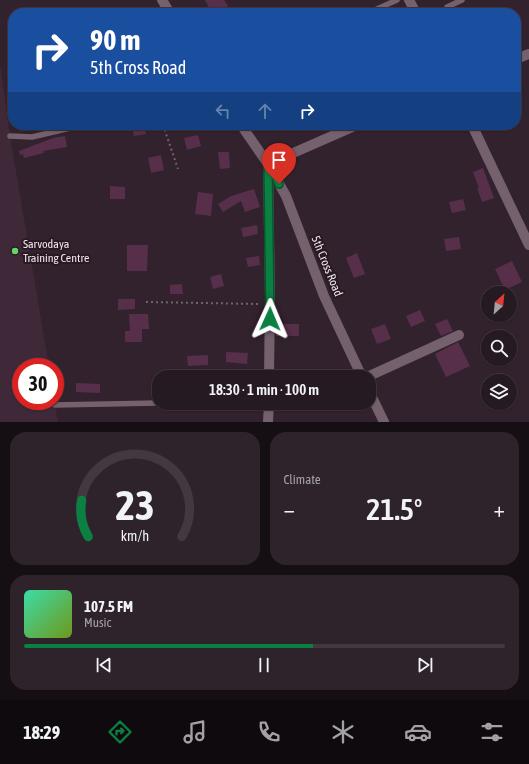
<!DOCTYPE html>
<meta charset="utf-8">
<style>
body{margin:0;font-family:"Asap Condensed",sans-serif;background:#2e232a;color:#f1f3f6;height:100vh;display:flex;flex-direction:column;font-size:15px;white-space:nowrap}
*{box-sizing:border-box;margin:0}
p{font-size:13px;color:#a4a1a5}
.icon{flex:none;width:22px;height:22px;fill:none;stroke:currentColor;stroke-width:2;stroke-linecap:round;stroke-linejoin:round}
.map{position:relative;height:422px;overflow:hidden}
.sheet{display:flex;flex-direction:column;gap:10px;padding:10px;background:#150e13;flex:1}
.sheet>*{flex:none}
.hud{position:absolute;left:8px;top:8px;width:513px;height:122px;border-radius:16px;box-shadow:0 1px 3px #0004,0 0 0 1px #423840;background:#1a4fa0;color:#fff;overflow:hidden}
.needle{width:26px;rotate:27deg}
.tools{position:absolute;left:481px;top:286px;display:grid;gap:8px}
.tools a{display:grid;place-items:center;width:36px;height:36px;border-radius:50%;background:#261a22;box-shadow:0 1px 3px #0004,0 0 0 1px #423840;font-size:20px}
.speed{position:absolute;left:12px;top:358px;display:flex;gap:8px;font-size:20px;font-weight:700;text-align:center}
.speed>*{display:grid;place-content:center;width:52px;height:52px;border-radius:50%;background:#261a22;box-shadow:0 1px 3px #0004,0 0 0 1px #423840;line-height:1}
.speed .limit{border:6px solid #d22;background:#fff;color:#111}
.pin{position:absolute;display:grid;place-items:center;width:34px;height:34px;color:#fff;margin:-41px -17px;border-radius:50% 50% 50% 0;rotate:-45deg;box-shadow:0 0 4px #0007}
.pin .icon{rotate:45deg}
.me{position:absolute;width:44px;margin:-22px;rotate:1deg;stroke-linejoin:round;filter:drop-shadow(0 0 3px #0008)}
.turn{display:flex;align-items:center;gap:14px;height:84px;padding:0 16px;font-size:18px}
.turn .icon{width:52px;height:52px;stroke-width:2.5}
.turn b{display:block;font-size:28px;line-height:34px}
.lanes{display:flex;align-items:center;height:38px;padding:0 16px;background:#0003;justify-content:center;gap:20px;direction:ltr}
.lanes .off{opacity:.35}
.big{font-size:30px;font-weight:600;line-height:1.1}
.sheet .tile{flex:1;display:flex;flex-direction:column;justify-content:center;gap:6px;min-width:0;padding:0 14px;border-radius:16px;background:#2e232a}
.sheet .dial{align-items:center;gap:0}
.dial svg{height:104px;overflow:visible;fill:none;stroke:#423840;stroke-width:7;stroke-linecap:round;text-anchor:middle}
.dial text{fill:#f1f3f6;stroke:none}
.song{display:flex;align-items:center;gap:12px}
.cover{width:48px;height:48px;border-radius:6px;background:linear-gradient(135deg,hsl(160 70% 55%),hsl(80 70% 35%))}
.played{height:4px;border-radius:2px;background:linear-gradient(90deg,#0b8043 60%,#423840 60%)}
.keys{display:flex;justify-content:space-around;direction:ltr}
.heat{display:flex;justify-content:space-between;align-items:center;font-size:22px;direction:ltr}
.sheet .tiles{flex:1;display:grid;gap:10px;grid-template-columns:1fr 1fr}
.tile:last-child{grid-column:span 2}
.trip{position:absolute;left:152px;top:370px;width:224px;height:40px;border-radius:16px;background:#261a22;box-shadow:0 1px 3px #0004,0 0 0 1px #423840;font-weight:600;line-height:40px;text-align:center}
.dock{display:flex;height:64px;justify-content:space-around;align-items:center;background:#0f0a0e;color:#a4a1a5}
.dock .icon{width:28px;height:28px}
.dock .current{color:#0b8043}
.dock b{font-size:18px;color:#f1f3f6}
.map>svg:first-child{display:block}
.built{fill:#3f2938}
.building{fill:#572f4b}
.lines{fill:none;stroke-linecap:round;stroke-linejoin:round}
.path{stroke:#71626c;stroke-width:2;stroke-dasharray:2 3;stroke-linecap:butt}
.lane{stroke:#75616d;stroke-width:5.5}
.street{stroke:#75616d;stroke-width:10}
.route-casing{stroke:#07532c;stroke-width:10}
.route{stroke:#0b8043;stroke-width:7}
.poi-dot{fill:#65d467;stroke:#281923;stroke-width:1.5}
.labels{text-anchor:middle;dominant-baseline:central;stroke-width:4;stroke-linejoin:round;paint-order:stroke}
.poi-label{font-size:12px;fill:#f2e6ed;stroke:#281923;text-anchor:start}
.street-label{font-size:12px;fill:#f2e6ed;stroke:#281923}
</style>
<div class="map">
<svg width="529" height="422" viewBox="0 0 529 422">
<rect width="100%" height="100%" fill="#32222d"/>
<path class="built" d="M0,64L10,136L49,367H21V401H54L58,422H0Z"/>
<g class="building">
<path d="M205,0H224L228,6L217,13H212Z"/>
<path d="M132,125H144L146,134L134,136Z"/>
<path d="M198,135L201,146L187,150L184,138Z"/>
<path d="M65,136L67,147L43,151L44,153L24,158L23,154L20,155L19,151L53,138Z"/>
<path d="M218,152H229L230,168L220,169Z"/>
<path d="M161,155L164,170L151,173L148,158Z"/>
<path d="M483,168L494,198L482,202L477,188H479L473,172Z"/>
<path d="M110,186L125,187V199H110Z"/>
<path d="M254,189L260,207L245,212L241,201L223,212L218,204L231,196Z"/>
<path d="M198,192L213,194L211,216L195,214Z"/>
<path d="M463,199L466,210L452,213L449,202Z"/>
<path d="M257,225L258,234L243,237L241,228Z"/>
<path d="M459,237L461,249L446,251L444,239Z"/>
<path d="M127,245H148L147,271H127Z"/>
<path d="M357,253L365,274L354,278L346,258Z"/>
<path d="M259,256L260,265L248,267L246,258Z"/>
<path d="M512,261L522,282L505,290L495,269Z"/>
<path d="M221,274L224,286L213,289L210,277Z"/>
<path d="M182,284L183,294H170V285Z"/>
<path d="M118,299H135V309L118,310Z"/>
<path d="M420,310L425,321L411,327L406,316Z"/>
<path d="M129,314H148L149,329H142V342H125V331H130Z"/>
<path d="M447,319L453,331L441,336L435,324Z"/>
<rect x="276" y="324" width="23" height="12"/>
<path d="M385,324L391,339L377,344L371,329Z"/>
<path d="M458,342L470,366L446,377L435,354Z"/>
<path d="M226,352L248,353L247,364L226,362Z"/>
<path d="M208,355V365L188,366L187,356Z"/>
<path d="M76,383L100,384V393L76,392Z"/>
</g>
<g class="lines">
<g class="path">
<path d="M163,125L178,169"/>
<path d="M146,302L259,304"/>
</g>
<g class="lane">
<path d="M447,7L462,0"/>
<path d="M368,13L397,0"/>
<path d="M10,136L32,137L83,125"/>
<path d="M55,405L159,403"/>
</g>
<g class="street">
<path d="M162,0L170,13"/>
<path d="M409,0L416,13"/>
<path d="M516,59L529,54"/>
<path d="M241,125L268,164L270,297L269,377"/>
<path d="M357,125L268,164L286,196L324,296L362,377"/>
<path d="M472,125L529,245"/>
<path d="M367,377L459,335"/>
<path d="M369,391L384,422"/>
<path d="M268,422L269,403"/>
</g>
</g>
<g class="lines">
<g class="route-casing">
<path id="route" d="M270,319L268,164L279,184"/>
</g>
<use href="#route" class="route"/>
</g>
<circle class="poi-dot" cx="15" cy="251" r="4"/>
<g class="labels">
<g class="poi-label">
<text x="23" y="244">Sarvodaya<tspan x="23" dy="14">Training Centre</tspan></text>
</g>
<g class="street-label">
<text transform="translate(327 266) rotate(68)">5th Cross Road</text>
</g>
</g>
</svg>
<div class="tools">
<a><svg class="needle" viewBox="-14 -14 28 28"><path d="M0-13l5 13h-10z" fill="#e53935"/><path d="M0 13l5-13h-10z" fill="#a4a1a5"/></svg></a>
<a><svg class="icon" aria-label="search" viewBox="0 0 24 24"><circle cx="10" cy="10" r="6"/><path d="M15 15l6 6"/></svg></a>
<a><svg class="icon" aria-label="layers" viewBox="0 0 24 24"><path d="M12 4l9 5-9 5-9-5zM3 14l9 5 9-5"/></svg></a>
</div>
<div class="speed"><div class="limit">30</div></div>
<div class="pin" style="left:279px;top:184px;background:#d93025"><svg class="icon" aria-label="arrive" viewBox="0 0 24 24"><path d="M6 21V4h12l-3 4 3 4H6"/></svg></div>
<svg class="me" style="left:270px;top:319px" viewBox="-20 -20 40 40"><path d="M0-17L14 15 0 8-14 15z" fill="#0b8043" stroke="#fff" stroke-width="4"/></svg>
<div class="trip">18:30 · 1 min · 100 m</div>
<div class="hud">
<div class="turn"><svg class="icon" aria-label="right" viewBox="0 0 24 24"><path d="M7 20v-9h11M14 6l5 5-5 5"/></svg><div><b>90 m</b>5th Cross Road</div></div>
<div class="lanes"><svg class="icon off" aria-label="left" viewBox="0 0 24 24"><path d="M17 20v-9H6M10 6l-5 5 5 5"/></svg><svg class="icon off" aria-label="ahead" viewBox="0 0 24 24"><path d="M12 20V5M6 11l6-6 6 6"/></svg><svg class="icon" aria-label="right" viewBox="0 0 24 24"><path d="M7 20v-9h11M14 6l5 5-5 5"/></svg></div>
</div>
</div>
<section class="sheet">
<div class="tiles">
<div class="tile dial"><svg viewBox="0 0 100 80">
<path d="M14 69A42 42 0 1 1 86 69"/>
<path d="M14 69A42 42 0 0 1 9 41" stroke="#0b8043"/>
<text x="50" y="56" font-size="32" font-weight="700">23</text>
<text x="50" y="72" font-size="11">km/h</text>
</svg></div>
<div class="tile"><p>Climate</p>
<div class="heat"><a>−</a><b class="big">21.5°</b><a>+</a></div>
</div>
<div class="tile">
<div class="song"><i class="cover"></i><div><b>107.5 FM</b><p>Music</p></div></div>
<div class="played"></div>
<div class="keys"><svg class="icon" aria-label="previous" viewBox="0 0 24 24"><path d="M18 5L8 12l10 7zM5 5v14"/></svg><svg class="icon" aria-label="pause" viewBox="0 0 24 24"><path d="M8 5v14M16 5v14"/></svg><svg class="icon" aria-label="next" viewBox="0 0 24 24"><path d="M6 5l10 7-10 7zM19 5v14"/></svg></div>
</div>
</div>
</section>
<nav class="dock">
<b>18:29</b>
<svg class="icon current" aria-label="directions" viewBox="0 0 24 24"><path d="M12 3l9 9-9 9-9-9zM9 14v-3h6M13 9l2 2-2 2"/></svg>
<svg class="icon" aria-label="music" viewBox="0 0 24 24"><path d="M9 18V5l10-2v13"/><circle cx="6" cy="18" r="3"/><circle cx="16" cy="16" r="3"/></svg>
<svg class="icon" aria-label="phone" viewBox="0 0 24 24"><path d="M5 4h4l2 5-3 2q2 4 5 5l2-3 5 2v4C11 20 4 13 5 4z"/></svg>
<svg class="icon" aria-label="climate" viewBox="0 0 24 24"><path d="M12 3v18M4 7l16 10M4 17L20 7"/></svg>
<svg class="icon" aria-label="car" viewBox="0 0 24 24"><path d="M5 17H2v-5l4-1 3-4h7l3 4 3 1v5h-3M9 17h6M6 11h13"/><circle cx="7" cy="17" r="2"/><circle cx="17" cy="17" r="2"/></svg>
<svg class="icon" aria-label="filters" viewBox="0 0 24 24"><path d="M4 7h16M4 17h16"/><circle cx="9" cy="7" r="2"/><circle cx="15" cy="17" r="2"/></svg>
</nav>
